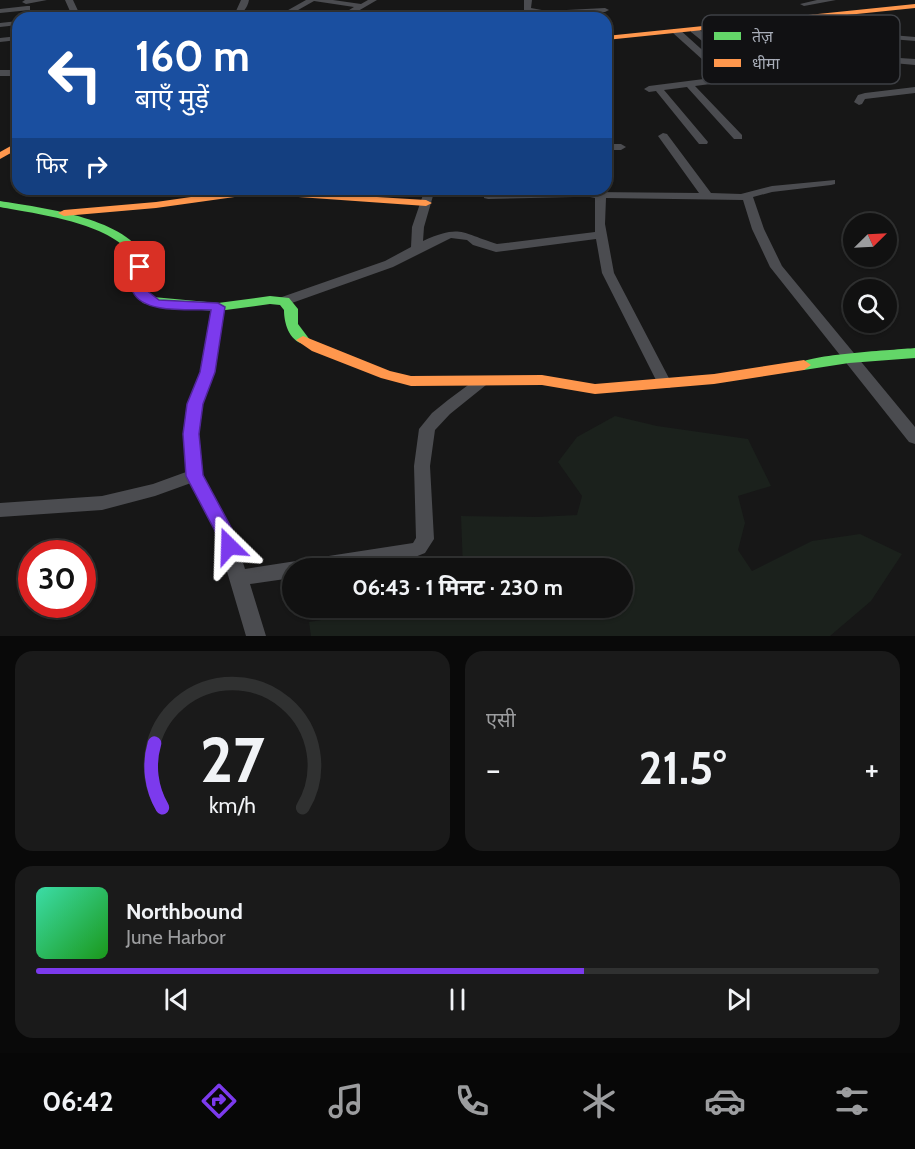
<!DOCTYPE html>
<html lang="hi">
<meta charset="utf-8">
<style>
body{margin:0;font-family:Cabin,"Noto Sans Devanagari",sans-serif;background:#1a1a1a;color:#f1f3f6;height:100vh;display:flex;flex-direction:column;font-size:22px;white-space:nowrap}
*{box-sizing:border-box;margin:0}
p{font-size:20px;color:#9c9d9f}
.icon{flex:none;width:33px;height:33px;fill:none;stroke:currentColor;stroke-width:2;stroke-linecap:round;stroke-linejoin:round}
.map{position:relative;height:636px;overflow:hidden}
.side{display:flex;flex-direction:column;gap:15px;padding:15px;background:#090909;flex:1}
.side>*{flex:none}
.hud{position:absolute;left:12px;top:12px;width:600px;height:183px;border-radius:18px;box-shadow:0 2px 4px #0004,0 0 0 2px #303131;background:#1a4fa0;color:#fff;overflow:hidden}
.needle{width:39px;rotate:66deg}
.buttons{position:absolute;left:843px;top:213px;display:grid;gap:12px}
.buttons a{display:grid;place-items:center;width:54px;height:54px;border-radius:50%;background:#111;box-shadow:0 2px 4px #0004,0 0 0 2px #303131;font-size:30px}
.speed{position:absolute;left:18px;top:540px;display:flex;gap:12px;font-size:30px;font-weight:700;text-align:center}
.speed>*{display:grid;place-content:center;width:78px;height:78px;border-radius:50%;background:#111;box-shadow:0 2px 4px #0004,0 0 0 2px #303131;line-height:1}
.speed .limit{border:9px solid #d22;background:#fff;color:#111}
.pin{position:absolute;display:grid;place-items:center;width:51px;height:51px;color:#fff;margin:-26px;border-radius:12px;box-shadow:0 3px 9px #0006}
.me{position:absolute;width:66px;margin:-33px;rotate:338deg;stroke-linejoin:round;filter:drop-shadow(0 0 4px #0008)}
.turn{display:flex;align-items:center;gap:21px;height:126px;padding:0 24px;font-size:27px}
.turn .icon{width:78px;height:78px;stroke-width:2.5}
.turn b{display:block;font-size:42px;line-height:51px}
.then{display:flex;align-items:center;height:57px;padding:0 24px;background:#0003;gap:12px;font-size:22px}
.big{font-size:45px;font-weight:700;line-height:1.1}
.side .card{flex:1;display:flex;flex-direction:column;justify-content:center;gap:9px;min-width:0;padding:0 21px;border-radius:18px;background:#1a1a1a}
.side .dial{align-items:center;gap:0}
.dial svg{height:156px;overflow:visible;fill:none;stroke:#303131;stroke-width:7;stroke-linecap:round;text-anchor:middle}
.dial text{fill:#f1f3f6;stroke:none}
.song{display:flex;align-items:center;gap:18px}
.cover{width:72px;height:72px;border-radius:9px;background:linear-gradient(135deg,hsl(160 70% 55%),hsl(120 70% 35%))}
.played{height:6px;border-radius:3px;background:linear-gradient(90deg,#7c3aed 65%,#303131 65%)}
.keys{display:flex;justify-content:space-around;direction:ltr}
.heat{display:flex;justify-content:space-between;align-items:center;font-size:33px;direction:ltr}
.side .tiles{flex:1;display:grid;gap:15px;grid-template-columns:1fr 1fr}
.card:last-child{grid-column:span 2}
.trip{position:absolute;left:282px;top:558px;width:351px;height:60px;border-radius:30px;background:#111;box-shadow:0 2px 4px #0004,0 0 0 2px #303131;font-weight:700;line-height:60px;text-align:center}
.tab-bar{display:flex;height:96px;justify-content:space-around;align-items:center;background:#070707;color:#9c9d9f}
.tab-bar .icon{width:42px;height:42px}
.tab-bar .on{color:#7c3aed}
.tab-bar b{font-size:27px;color:#f1f3f6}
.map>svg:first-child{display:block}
.green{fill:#1b211c}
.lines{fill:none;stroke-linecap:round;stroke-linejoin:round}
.street{fill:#4b4c50;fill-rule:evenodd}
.fast{fill:#63d668;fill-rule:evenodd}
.slow{fill:#ff974d;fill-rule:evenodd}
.route{fill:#7c3aed;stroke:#51269a;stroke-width:1.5}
.key{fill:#111113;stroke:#3e4045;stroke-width:1.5}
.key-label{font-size:16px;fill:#a8adb8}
</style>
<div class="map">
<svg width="915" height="636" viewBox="0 0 915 636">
<rect width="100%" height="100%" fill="#171717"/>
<path class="green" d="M615,416L657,426L748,439L771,486L738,496L745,523L738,550L752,571L812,541L860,534L902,554L871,601L830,636H311L309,622L393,608H622V568H463L461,516L538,517L577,515L582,496L558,462L577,437Z"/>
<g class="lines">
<g class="street">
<path d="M25,0H47L26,4L22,2Z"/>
<path d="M65,0H73L80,15L121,11L157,18L121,15L73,18Z"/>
<path d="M241,0H249C245,20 226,18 210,18L236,11Z"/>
<path d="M306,0H333L361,4L368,0H377L346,18H336L354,7L314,1L284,18H274Z"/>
<path d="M524,0H532L531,8L547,11L605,8L609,10L605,12L555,15L558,18H550L524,11Z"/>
<path d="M817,0H836L804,6L800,4Z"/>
<path d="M27,6H30V10L0,13V9Z"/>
<path d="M813,14L842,28H864L880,34L915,37V41L879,38L863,32H841L810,18L809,16Z"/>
<path d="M775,19H781L790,25L787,36L789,38L858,45L884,57L915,59V65L882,62L770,66V62L773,61L871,57L856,49L784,42L779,36L783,28L775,23Z"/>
<path d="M18,21V25L0,27V23Z"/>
<path d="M691,28H697L748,68L753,76L749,79L695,86L742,135V139H734L687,87L664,90L708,142L707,144H699L656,91L649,92L644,89L649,86L743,74L691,32Z"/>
<path d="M673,29H679L710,57V61H704L673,33Z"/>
<path d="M18,36V40L0,42V38Z"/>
<rect x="0" y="70" width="18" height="6"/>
<path d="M915,87V93L865,99L862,104L859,105L854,102L858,95L865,93Z"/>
<path d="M663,133L667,134L711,193L741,194L772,186L835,180V184L831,185L772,192L753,197L764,229L782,266L915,427V444L909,442L770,267L752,229L743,200L606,198L605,224L614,273L672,384L670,388H660L658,384L602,273L596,239L496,252L473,245L467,240L451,238L393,267L289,304H279L277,301L279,298L385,261L411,247L412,227L425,189H435L424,227L423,241C461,224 461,233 497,244L595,232V198L580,195L574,197L488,199L484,198V194L572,191V189H586L591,192L699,193L658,136Z"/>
<path d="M606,144H621L626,147L621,150H606Z"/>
<path d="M218,303L225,307L215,372L203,404L199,434L203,475L233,531L245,569L413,543L416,538L414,466L419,429L432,413L448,400L479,377H489L491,381L450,414L435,430L430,466L434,539L425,553L410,559L349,568H292V578L250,584L266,636H246L215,531L191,483L155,496L102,510L0,517V503L102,496L153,484L186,472L183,434L187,404L201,372L211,307Z"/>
</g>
<g class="fast">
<path d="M0,201C42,208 124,217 146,258C151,268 146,280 146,290L153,297L218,303L270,296L289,298L298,309V324L310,340L303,344C289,340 284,323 284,310L280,305L270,304L218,311L157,307L143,303L134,291C133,281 138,268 133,258C115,223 36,214 0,207Z"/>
<path d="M915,348V358L849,363L804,370L797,365C806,354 896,350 915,348Z"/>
</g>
<g class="slow">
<path d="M915,4V8L606,40V36Z"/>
<path d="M18,142V149L0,159V152Z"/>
<path d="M247,189L426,200L432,203L426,206L256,194L156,208L64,216L58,213L64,210L156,202Z"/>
<path d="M303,336L390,371L411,376L542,375L595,384L714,374L804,360L811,365L804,370L714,384L595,394L542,385L411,386L381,378L312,351L296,340Z"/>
</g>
</g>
<path class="route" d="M140,264L147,267L146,290L159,300L218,303L225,307L215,372L203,404L199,434L203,475L233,531L238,546L235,552L229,554L223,552L215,531L186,476L183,434L187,404L200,372L211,310C190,309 143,314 133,292C130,284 133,275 134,267Z"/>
<rect x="702" y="15" width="198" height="69" rx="9" class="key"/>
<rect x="714" y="32" width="27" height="8" fill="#63d668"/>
<rect x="714" y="59" width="27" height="8" fill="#ff974d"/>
<g class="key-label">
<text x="752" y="42">तेज़</text>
<text x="752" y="69">धीमा</text>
</g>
</svg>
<div class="buttons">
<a><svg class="needle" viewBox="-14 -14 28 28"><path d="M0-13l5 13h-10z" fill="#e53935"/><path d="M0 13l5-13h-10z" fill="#9c9d9f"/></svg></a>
<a><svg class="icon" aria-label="search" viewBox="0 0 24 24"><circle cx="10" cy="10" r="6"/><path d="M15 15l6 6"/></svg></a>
</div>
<div class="speed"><div class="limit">30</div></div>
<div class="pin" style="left:140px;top:267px;background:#d93025"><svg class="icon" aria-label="arrive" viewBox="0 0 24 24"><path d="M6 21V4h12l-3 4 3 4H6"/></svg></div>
<svg class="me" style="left:229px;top:546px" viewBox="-20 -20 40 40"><path d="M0-17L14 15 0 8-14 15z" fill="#7c3aed" stroke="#fff" stroke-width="4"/></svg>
<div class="trip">06:43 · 1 मिनट · 230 m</div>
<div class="hud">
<div class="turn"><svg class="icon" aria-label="left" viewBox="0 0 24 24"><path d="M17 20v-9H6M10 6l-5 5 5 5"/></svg><div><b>160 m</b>बाएँ मुड़ें</div></div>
<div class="then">फिर<svg class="icon" aria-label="right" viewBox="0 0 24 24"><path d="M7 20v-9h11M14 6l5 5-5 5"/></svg></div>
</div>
</div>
<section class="side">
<div class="tiles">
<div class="card dial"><svg viewBox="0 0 100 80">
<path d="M14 69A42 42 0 1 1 86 69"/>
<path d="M14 69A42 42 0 0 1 10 36" stroke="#7c3aed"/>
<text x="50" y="56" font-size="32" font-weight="700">27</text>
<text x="50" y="72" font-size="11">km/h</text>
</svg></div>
<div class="card"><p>एसी</p>
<div class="heat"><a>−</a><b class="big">21.5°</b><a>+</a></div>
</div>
<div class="card">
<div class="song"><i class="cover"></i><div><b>Northbound</b><p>June Harbor</p></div></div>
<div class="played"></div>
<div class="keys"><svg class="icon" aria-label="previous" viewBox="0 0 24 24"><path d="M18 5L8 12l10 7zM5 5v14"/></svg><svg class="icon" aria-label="pause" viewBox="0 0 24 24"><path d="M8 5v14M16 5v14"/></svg><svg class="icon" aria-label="next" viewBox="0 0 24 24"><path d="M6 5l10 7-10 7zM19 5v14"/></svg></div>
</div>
</div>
</section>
<nav class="tab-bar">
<b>06:42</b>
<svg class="icon on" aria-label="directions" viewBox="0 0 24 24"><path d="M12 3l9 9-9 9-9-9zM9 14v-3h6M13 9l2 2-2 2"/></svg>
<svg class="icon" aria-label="music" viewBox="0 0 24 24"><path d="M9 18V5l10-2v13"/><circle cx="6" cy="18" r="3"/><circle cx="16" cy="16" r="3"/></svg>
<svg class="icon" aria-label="phone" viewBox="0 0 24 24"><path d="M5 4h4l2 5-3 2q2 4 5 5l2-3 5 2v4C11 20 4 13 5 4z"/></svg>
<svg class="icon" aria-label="climate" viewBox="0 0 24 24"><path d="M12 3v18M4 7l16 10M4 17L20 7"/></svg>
<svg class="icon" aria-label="car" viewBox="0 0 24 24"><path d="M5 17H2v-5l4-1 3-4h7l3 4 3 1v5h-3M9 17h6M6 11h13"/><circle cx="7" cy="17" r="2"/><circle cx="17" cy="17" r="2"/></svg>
<svg class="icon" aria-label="filters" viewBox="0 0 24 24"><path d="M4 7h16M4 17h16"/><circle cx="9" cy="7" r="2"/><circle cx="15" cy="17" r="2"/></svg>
</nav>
